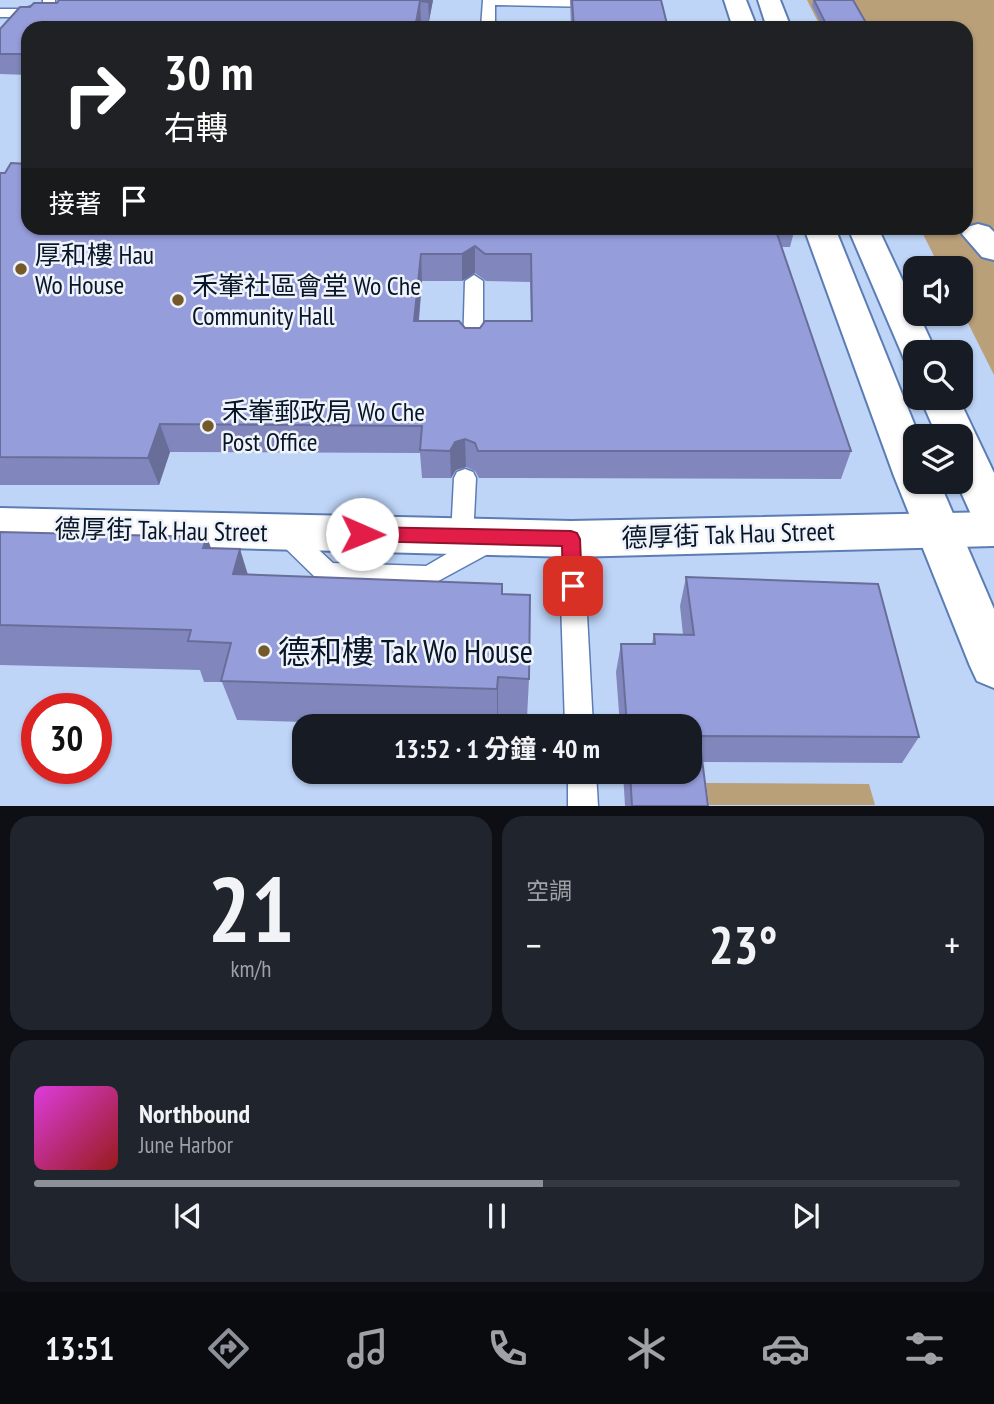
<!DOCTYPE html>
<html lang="zh-TW">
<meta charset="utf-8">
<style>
body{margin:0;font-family:"PT Sans Narrow","Noto Sans TC",sans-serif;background:#20242c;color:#f1f3f6;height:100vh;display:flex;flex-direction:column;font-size:26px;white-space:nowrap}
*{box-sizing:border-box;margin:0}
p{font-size:23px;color:#9ea1a6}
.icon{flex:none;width:38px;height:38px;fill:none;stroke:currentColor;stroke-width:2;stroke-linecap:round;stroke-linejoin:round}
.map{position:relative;height:806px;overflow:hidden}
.panel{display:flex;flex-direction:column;gap:10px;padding:10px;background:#0d0f14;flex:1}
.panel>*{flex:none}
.hud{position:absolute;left:21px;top:21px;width:952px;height:214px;border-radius:21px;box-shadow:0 2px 5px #0004;background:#202124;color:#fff;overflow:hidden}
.fabs{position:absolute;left:903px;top:256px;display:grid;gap:14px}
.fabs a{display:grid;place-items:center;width:70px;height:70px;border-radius:14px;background:#171b24;box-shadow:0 2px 5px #0004;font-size:35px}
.speed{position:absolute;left:21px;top:693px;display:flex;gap:14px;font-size:35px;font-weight:700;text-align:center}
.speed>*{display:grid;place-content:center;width:91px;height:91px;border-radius:50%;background:#171b24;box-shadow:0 2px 5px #0004;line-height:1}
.speed .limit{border:10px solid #d22;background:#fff;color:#111}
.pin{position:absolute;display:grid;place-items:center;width:60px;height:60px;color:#fff;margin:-30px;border-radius:14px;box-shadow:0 4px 10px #0006}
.me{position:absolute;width:77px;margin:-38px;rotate:91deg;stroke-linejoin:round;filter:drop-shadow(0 0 5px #0008)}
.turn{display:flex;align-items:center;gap:24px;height:147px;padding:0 28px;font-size:32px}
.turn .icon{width:91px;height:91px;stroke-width:2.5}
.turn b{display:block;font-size:49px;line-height:60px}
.then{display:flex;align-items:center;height:66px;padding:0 28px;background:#0003;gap:14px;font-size:26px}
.big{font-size:52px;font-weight:700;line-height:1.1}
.panel .widget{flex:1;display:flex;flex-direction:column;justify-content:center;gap:10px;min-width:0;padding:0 24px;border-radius:21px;background:#20242c}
.panel .dial{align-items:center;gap:0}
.dial b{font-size:91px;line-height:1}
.song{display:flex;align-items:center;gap:21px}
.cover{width:84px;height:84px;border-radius:10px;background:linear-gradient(135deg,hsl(300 70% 55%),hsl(0 70% 35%))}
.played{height:7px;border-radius:4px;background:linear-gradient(90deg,#8c9099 55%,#363941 55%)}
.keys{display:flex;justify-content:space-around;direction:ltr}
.heat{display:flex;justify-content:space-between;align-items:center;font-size:38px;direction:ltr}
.panel .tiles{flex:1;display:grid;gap:10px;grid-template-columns:1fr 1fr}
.widget:last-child{grid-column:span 2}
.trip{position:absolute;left:292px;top:714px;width:410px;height:70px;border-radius:21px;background:#171b24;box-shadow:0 2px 5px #0004;font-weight:700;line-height:70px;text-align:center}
.tabs{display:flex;height:112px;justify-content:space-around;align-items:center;background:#090b0e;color:#9ea1a6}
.tabs .icon{width:49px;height:49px}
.tabs .on{color:#8c9099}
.tabs b{font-size:32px;color:#f1f3f6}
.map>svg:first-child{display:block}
.green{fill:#b9a079}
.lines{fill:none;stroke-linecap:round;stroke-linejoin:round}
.lane-casing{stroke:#5b7db3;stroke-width:3}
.street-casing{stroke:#5b7db3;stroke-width:4}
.secondary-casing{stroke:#5b7db3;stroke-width:4}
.lane{fill:#fff;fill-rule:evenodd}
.street{fill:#fff;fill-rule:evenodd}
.secondary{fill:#fff;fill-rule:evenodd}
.wall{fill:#8187bc;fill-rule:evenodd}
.shaded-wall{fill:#696e99}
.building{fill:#969ddb;stroke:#696e99;stroke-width:2;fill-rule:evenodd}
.route{fill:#e11d48;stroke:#92132f;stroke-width:2}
.poi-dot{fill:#74592b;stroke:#f0f4fa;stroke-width:2.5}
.labels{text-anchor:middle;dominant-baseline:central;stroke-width:5;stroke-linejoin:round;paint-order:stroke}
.poi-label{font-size:26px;fill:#08162a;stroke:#f0f4fa;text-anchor:start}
.street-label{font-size:26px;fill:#08162a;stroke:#f0f4fa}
.near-poi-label{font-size:32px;fill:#08162a;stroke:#f0f4fa;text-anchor:start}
</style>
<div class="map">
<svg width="994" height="806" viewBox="0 0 994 806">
<rect width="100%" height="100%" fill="#bed5f8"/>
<g class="green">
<path d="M807,0H994V375L961,309V268H940L920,228H966V28H821Z"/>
<path d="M706,783L869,784L875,805H709Z"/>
</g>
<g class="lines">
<g class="lane-casing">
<g id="lane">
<path d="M43,0H55V5L23,17H0V9H22L43,3Z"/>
<path d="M483,0H598L601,3L595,7L495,5V28H481Z"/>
<path d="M474,275L483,281V348L480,353H466L463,348L465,281Z"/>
<path d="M465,469L473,472L476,478L473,539L491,531L499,534L503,541L499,548L429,586L327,583L318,580L277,540L273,533L277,526L285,523L293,526L333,563L426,566L462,545L455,543L451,536L454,478L457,472Z"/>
<path d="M571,529L579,532L583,539L593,726H565L559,539L563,532Z"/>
<path d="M568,772H596L598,806H568Z"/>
</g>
</g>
<g class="street-casing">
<g id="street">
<path d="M978,224L989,227L994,232V260L982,257L962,234L967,227Z"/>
<path d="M0,508L571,521L994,512V546L571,557L0,542Z"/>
</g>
</g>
<g class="secondary-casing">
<g id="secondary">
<path d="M724,0H746L757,28H733Z"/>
<path d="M758,0H780L791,28H767Z"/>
<path d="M804,228H835L919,436H915V481H939L994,609V688L977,681L970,666L894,476Z"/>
<path d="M848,228H878L915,307V313H918L936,352H915V363L905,361Z"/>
<path d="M920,397H958L994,473V537L979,532L956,481H961V436H937Z"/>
</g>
</g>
<use href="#lane" class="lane"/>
<use href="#street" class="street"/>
<use href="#secondary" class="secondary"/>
</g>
<g class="wall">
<path d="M433,0L429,21H421L420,28H28V75L0,74V29Z"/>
<path d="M570,0H661L668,28H571Z"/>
<path d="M813,0H853L869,28H823L812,6Z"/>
<path d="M0,173L28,228H795L790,247H782L851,451L841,479L479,478L475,471L466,467L456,470L451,478H422L420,453L170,452L159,485H0ZM475,273L486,281L530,282L531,321L480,328H465L419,321L422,281H462Z"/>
<path d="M0,532L207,537L211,548L248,575L502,594L529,679L527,718L498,717L497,726H434L237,720L222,682H204L200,670L0,665Z"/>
<path d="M686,577L919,737L902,763L702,762L708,806H625L623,772H690V726H620L616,672L621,644H652L654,634L683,635L680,606Z"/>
</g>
<g class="shaded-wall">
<path d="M428,0H433L429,21Z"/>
<path d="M420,1L421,21L420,28H415Z"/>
<path d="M475,246V273L462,281V254Z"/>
<path d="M421,254L422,281L416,348L414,321Z"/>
<path d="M160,424L170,452L159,485L148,458Z"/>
<path d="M465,439L466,467L456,470L451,478L450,451L455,442Z"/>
<path d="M207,537L221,579L203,548Z"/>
<path d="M240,549L253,591L233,574Z"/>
<path d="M498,677V717L497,726V689Z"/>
</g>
<g class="building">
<path d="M59,0H428V2L420,1L415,28H28V54H0V29L20,7H30L34,3H57Z"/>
<path d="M572,0H661L668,28H574Z"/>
<path d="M814,0H853L869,28H828Z"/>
<path d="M11,163L28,164V228H775L851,451H478L475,443L465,439L455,442L450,451L420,450L422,426L160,424L148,458L0,457V173H5ZM475,246L485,254H531L532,321H485L480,328H465L459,321H414L421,254H462Z"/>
<path d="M0,532L207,537L203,548L240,549L233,574L502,584V594L530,595L529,679L498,677L497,689L221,681L231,643L188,641L191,630L0,625Z"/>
<path d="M686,577L878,584L919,737L699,736L708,806H632L630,772H690V726H627L621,644H655L654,634L694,635Z"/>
</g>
<path class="route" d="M362,527L571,531L577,533L580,539L582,586L579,591L573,594L566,591L563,586L562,546L362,541L355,539L353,534L355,529Z"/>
<g class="poi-dot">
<circle cx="21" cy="269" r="7"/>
<circle cx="178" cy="300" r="7"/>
<circle cx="208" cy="426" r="7"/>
<circle cx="264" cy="651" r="7"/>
</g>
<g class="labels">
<g class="poi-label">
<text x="35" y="254">厚和樓 Hau<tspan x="35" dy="30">Wo House</tspan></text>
<text x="192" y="285">禾輋社區會堂 Wo Che<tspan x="192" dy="30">Community Hall</tspan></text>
<text x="222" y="411">禾輋郵政局 Wo Che<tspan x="222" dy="30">Post Office</tspan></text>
</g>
<g class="street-label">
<text transform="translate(161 530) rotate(1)">德厚街 Tak Hau Street</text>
<text transform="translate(728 534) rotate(-2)">德厚街 Tak Hau Street</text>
</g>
<g class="near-poi-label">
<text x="278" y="651">德和樓 Tak Wo House</text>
</g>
</g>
</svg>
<div class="fabs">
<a><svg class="icon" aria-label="sound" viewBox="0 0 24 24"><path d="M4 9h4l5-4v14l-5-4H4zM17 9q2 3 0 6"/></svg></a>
<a><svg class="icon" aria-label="search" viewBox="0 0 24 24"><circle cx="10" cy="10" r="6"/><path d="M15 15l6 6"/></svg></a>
<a><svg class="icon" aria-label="layers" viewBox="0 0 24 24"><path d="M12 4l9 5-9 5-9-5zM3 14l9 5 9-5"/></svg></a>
</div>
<div class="speed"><div class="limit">30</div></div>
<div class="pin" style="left:573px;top:586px;background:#d93025"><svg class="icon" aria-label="arrive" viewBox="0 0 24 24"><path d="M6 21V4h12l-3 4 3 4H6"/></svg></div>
<svg class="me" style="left:362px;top:534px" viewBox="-20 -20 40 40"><circle r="19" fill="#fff"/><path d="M0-13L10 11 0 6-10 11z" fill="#e11d48"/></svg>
<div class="trip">13:52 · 1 分鐘 · 40 m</div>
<div class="hud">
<div class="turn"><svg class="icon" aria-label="right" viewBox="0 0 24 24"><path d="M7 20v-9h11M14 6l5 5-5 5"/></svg><div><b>30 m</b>右轉</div></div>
<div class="then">接著<svg class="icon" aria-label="arrive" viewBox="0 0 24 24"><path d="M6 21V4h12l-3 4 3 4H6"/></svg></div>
</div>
</div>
<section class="panel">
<div class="tiles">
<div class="widget dial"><b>21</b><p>km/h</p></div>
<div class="widget"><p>空調</p>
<div class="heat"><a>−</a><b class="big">23°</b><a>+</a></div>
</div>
<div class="widget">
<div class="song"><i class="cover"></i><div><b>Northbound</b><p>June Harbor</p></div></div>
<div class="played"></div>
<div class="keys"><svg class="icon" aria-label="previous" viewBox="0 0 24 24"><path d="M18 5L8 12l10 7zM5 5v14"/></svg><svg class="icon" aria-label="pause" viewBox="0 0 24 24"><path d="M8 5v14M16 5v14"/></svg><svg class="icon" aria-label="next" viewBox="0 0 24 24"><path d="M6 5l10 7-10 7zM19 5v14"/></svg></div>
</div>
</div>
</section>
<nav class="tabs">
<b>13:51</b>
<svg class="icon on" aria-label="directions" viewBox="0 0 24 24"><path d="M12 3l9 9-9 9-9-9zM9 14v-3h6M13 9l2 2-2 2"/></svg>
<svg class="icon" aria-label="music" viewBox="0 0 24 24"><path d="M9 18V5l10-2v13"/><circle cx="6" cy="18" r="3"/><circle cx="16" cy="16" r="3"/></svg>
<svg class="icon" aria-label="phone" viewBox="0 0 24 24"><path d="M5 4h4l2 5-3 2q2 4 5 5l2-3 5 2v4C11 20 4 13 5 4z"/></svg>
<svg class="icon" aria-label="climate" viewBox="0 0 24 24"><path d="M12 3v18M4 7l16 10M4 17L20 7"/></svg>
<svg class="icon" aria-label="car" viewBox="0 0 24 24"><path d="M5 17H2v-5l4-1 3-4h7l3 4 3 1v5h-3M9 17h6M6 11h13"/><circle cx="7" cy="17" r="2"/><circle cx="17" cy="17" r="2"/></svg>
<svg class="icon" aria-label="filters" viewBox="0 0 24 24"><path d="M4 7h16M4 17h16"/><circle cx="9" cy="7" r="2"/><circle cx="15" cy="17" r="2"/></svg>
</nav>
